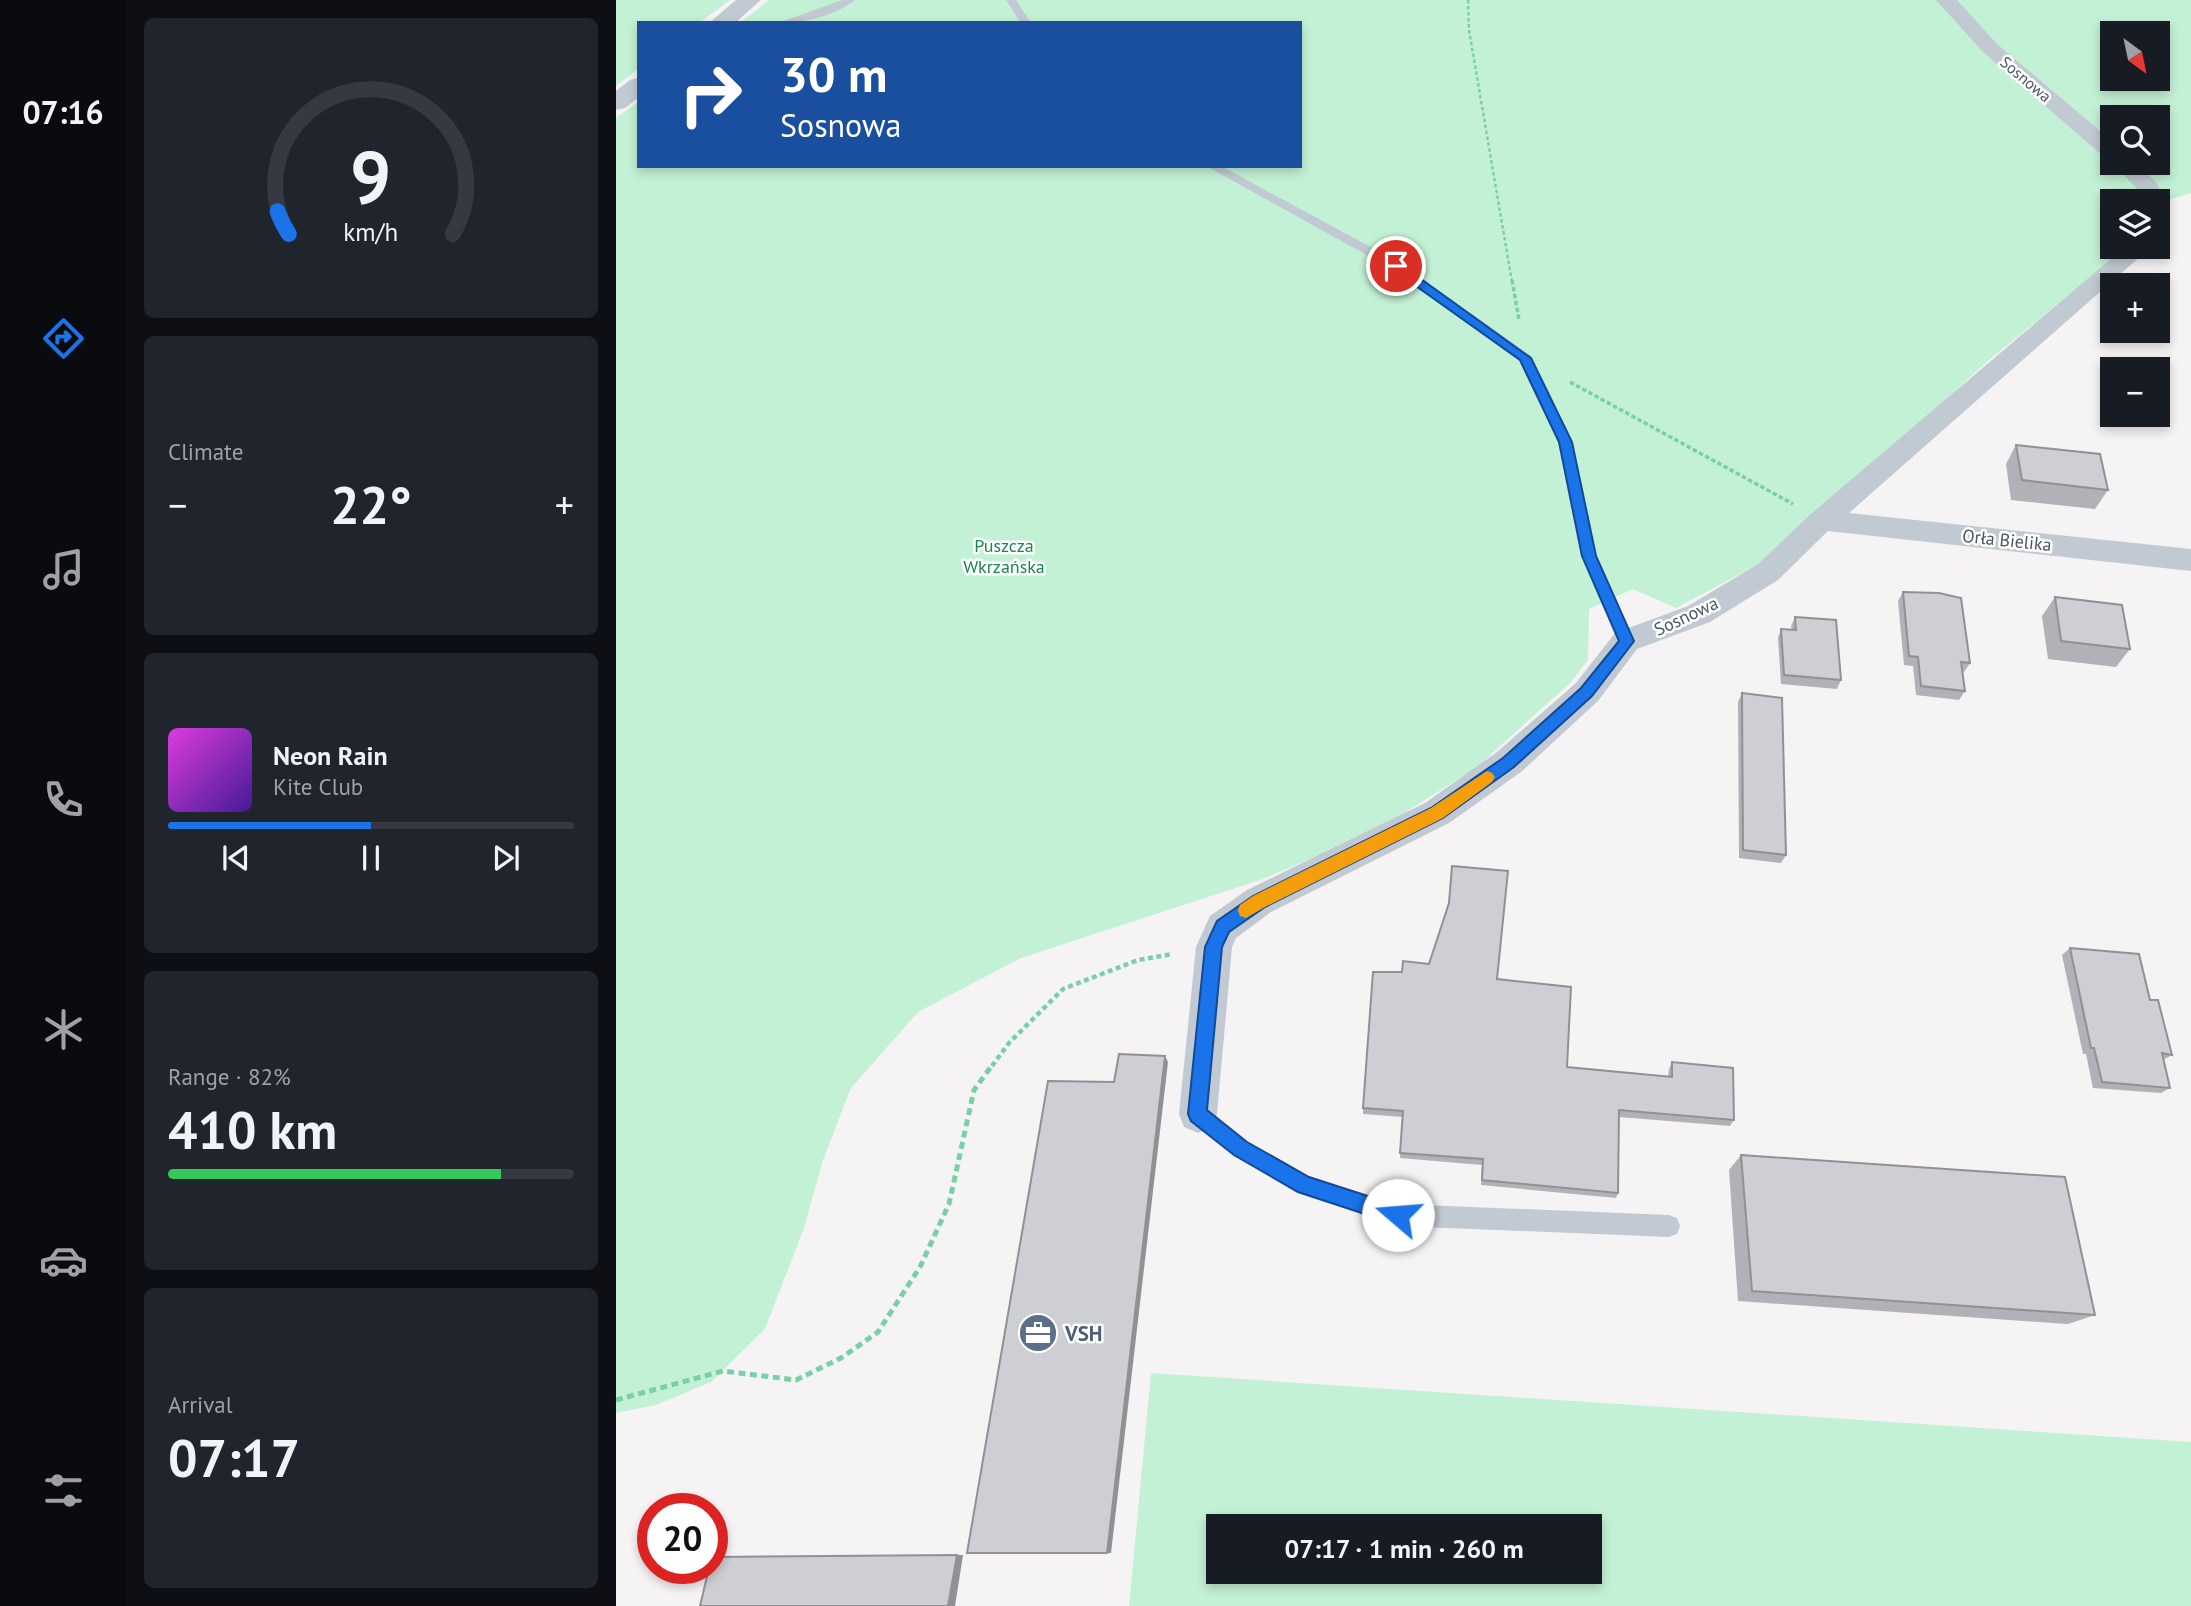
<!DOCTYPE html>
<meta charset="utf-8">
<style>
body{margin:0;font-family:"PT Sans",sans-serif;background:#20242c;color:#f1f3f6;height:100vh;display:flex;flex-direction:column;font-size:26px;white-space:nowrap}
*{box-sizing:border-box;margin:0}
p{font-size:23px;color:#9ea1a6}
.icon{flex:none;width:38px;height:38px;fill:none;stroke:currentColor;stroke-width:2;stroke-linecap:round;stroke-linejoin:round}
.map{position:relative;flex:1;overflow:hidden}
.sheet{display:flex;flex-direction:column;gap:18px;padding:18px;background:#0d0f14;width:490px}
.sheet>*{flex:none}
.hud{position:absolute;left:21px;top:21px;width:665px;height:147px;border-radius:0px;box-shadow:0 4px 10px #0003;background:#1a4fa0;color:#fff;overflow:hidden}
.needle{width:46px;rotate:147deg}
.fabs{position:absolute;left:1484px;top:21px;display:grid;gap:14px}
.fabs a{display:grid;place-items:center;width:70px;height:70px;border-radius:0px;background:#171b24;box-shadow:0 4px 10px #0003;font-size:35px}
.speed{position:absolute;left:21px;top:1493px;display:flex;gap:14px;font-size:35px;font-weight:700;text-align:center}
.speed>*{display:grid;place-content:center;width:91px;height:91px;border-radius:50%;background:#171b24;box-shadow:0 4px 10px #0003;line-height:1}
.speed .limit{border:10px solid #d22;background:#fff;color:#111}
.pin{position:absolute;display:grid;place-items:center;width:60px;height:60px;color:#fff;margin:-30px;border:4px solid #fff;border-radius:50%;box-shadow:0 2px 7px #0007}
.me{position:absolute;width:77px;margin:-38px;rotate:288deg;stroke-linejoin:round;filter:drop-shadow(0 0 5px #0008)}
.turn{display:flex;align-items:center;gap:24px;height:147px;padding:0 28px;font-size:32px}
.turn .icon{width:91px;height:91px;stroke-width:2.5}
.turn b{display:block;font-size:49px;line-height:60px}
.big{font-size:52px;font-weight:700;line-height:1.1}
.sheet .widget{flex:1;display:flex;flex-direction:column;justify-content:center;gap:10px;min-width:0;padding:0 24px;border-radius:10px;background:#20242c}
.sheet .dial{align-items:center;gap:0}
.dial svg{height:182px;overflow:visible;fill:none;stroke:#363941;stroke-width:7;stroke-linecap:round;text-anchor:middle}
.dial text{fill:#f1f3f6;stroke:none}
.song{display:flex;align-items:center;gap:21px}
.cover{width:84px;height:84px;border-radius:10px;background:linear-gradient(135deg,hsl(300 70% 55%),hsl(260 70% 35%))}
.played{height:7px;border-radius:4px;background:linear-gradient(90deg,#1a73e8 50%,#363941 50%)}
.keys{display:flex;justify-content:space-around;direction:ltr}
.heat{display:flex;justify-content:space-between;align-items:center;font-size:38px;direction:ltr}
.charge{height:10px;border-radius:5px;background:linear-gradient(90deg,#34c759 82%,#363941 0)}
.trip{position:absolute;left:590px;top:1514px;width:396px;height:70px;border-radius:0px;background:#171b24;box-shadow:0 4px 10px #0003;font-weight:700;line-height:70px;text-align:center}
main{display:flex;flex:1;min-height:0}
.dock{display:flex;flex-direction:column;width:126px;justify-content:space-around;align-items:center;background:#090b0e;color:#9ea1a6}
.dock .icon{width:49px;height:49px}
.dock .on{color:#1a73e8}
.dock b{font-size:32px;color:#f1f3f6}
.map>svg:first-child{display:block}
.green{fill:#c3f1d5;fill-rule:evenodd}
.lines{fill:none;stroke-linecap:round;stroke-linejoin:round}
.path-far3{stroke:#7ad0a6;stroke-width:2.5;stroke-dasharray:3.5 2.5;stroke-linecap:butt}
.path-far2{stroke:#7ad0a6;stroke-width:3.5;stroke-dasharray:4.5 2.5;stroke-linecap:butt}
.path-far1{stroke:#7ad0a6;stroke-width:4.5;stroke-dasharray:5 3.5;stroke-linecap:butt}
.path{stroke:#7ad0a6;stroke-width:5;stroke-dasharray:7 4.5;stroke-linecap:butt}
.service{fill:#c1cad2;fill-rule:evenodd}
.minor{fill:#c1cad2;fill-rule:evenodd}
.tertiary{fill:#c1cad2;fill-rule:evenodd}
.wall{fill:#b0b2b7}
.shaded-wall{fill:#909195}
.building{fill:#cdcfd5;stroke:#909195;stroke-width:2}
.route{fill:#1a73e8;stroke:#114b97;stroke-width:2}
.slow{fill:#f59e0b}
.labels{text-anchor:middle;dominant-baseline:central;stroke-width:5;stroke-linejoin:round;paint-order:stroke}
.far-street-label{font-size:16px;fill:#4a5661;stroke:#fff}
.street-label{font-size:18px;fill:#4a5661;stroke:#fff}
.park-label{font-size:18px;fill:#17864f;stroke:#fff}
.near-service-label{font-size:21px;font-weight:bold;fill:#4e5e75;stroke:#fff;text-anchor:start}
</style>
<main>
<nav class="dock">
<b>07:16</b>
<svg class="icon on" aria-label="directions" viewBox="0 0 24 24"><path d="M12 3l9 9-9 9-9-9zM9 14v-3h6M13 9l2 2-2 2"/></svg>
<svg class="icon" aria-label="music" viewBox="0 0 24 24"><path d="M9 18V5l10-2v13"/><circle cx="6" cy="18" r="3"/><circle cx="16" cy="16" r="3"/></svg>
<svg class="icon" aria-label="phone" viewBox="0 0 24 24"><path d="M5 4h4l2 5-3 2q2 4 5 5l2-3 5 2v4C11 20 4 13 5 4z"/></svg>
<svg class="icon" aria-label="climate" viewBox="0 0 24 24"><path d="M12 3v18M4 7l16 10M4 17L20 7"/></svg>
<svg class="icon" aria-label="car" viewBox="0 0 24 24"><path d="M5 17H2v-5l4-1 3-4h7l3 4 3 1v5h-3M9 17h6M6 11h13"/><circle cx="7" cy="17" r="2"/><circle cx="17" cy="17" r="2"/></svg>
<svg class="icon" aria-label="filters" viewBox="0 0 24 24"><path d="M4 7h16M4 17h16"/><circle cx="9" cy="7" r="2"/><circle cx="15" cy="17" r="2"/></svg>
</nav>
<section class="sheet">
<div class="widget dial"><svg viewBox="0 0 100 80">
<path d="M14 69A42 42 0 1 1 86 69"/>
<path d="M14 69A42 42 0 0 1 9 59" stroke="#1a73e8"/>
<text x="50" y="56" font-size="32" font-weight="700">9</text>
<text x="50" y="72" font-size="11">km/h</text>
</svg></div>
<div class="widget"><p>Climate</p>
<div class="heat"><a>−</a><b class="big">22°</b><a>+</a></div>
</div>
<div class="widget">
<div class="song"><i class="cover"></i><div><b>Neon Rain</b><p>Kite Club</p></div></div>
<div class="played"></div>
<div class="keys"><svg class="icon" aria-label="previous" viewBox="0 0 24 24"><path d="M18 5L8 12l10 7zM5 5v14"/></svg><svg class="icon" aria-label="pause" viewBox="0 0 24 24"><path d="M8 5v14M16 5v14"/></svg><svg class="icon" aria-label="next" viewBox="0 0 24 24"><path d="M6 5l10 7-10 7zM19 5v14"/></svg></div>
</div>
<div class="widget"><p>Range · 82%</p><b class="big">410 km</b><div class="charge"></div></div>
<div class="widget"><p>Arrival</p><b class="big">07:17</b></div>
</section>
<div class="map">
<svg width="1575" height="1606" viewBox="0 0 1575 1606">
<rect width="100%" height="100%" fill="#f5f3f3"/>
<g class="green">
<path d="M0,0H114L83,23H23V68L0,86Z"/>
<path d="M153,0H1575V193L1542,203L1496,201V247H1506L1488,266L1367,365L1231,492L1141,565L1060,608L1017,589L973,609L972,660L954,683L860,768L756,833L647,879L405,958L302,1012L235,1088L207,1160L188,1228L149,1329L95,1382L40,1405L0,1413V118L23,101V166H684V23H124ZM1496,33H1542V79H1496ZM1496,117H1542V163H1496Z"/>
<path d="M535,1373L1575,1442V1606H513ZM602,1526H973V1572H602Z"/>
</g>
<g class="lines">
<path class="path-far3" d="M852,0L853,30L896,282"/>
<g class="path-far2">
<path d="M896,280L903,320"/>
<path d="M954,382L1177,504"/>
</g>
<path class="path-far1" d="M376,1066L393,1043L447,989L522,960L557,954"/>
<path class="path" d="M0,1400L107,1371L180,1380L225,1358L262,1332L304,1267L333,1204L358,1090L377,1064"/>
<g class="service">
<path d="M226,0H239C219,16 187,23 162,23Z"/>
<path d="M390,0H400L415,23H405Z"/>
<path d="M590,166H605L784,263L914,355L956,442L981,556L1018,641L1016,645H1004L965,556L942,442L903,361L776,269Z"/>
<path d="M582,1104L632,1142L693,1177L782,1204L1053,1215L1061,1218L1064,1226L1061,1234L1053,1237L782,1226L682,1193L618,1156L575,1121L572,1114L575,1107Z"/>
</g>
<g class="minor">
<path d="M1320,0H1341L1381,44L1496,141V159L1488,157L1367,52Z"/>
<path d="M1497,163H1520L1540,182L1549,201L1546,206L1542,207V201H1527L1522,190Z"/>
<path d="M1509,247H1535L1233,513L1575,549V571L1212,531L1162,580L1094,622L1021,649L982,701L905,772L833,823L655,912L620,938L616,947L601,1114L596,1127L582,1133L568,1127L563,1114L580,947L594,916L631,890L809,803L881,752L960,683L999,633L1072,606L1142,564L1196,513Z"/>
</g>
<g class="tertiary">
<path d="M120,0H145L119,23H93Z"/>
<path d="M23,78V97L9,108L0,110V91L14,80Z"/>
</g>
</g>
<g class="wall">
<path d="M1400,445L1492,490L1479,509L1395,500L1390,464Z"/>
<path d="M1287,592L1354,663L1348,672L1346,671L1349,691L1343,700L1300,695L1297,666L1288,665L1282,601Z"/>
<path d="M1439,597L1514,649L1500,667L1432,659L1426,616Z"/>
<path d="M1179,617L1225,680L1221,689L1165,684L1162,638L1165,629L1176,630L1175,626Z"/>
<path d="M1126,693L1170,855L1165,863L1123,858L1122,702Z"/>
<path d="M1454,948L1534,1000L1556,1055L1547,1060L1554,1088L1545,1093L1477,1088L1470,1054H1467L1446,955Z"/>
<path d="M881,979L951,1067L1052,1076L1053,1069L1056,1062L1118,1120L1114,1126L1003,1117L1002,1193L1000,1198L865,1185L866,1165L784,1158L787,1117L747,1114V1108Z"/>
<path d="M1125,1155L1479,1315L1452,1324L1122,1301L1113,1170Z"/>
</g>
<g class="shaded-wall">
<path d="M549,1056L552,1062L495,1553H491Z"/>
<path d="M341,1555H347L339,1606H332Z"/>
</g>
<g class="building">
<path d="M1400,445L1484,454L1492,490L1406,480Z"/>
<path d="M1287,592L1323,593L1345,598L1354,663L1345,662L1349,691L1305,686L1302,657L1293,656Z"/>
<path d="M1439,597L1506,605L1514,649L1445,641Z"/>
<path d="M1179,617L1220,620L1225,680L1168,675L1165,629L1180,630Z"/>
<path d="M1126,693L1166,698L1170,855L1127,850Z"/>
<path d="M836,866L892,871L881,979L955,987L951,1067L1056,1077V1062L1117,1068L1118,1120L1003,1110L1002,1193L866,1180L867,1159L784,1153L787,1111L747,1108L757,972H786L787,961L813,964L833,903Z"/>
<path d="M1454,948L1523,954L1534,1000H1542L1556,1055L1546,1053L1554,1088L1486,1082L1478,1048H1475Z"/>
<path d="M503,1054L549,1056L491,1553H351L432,1081L498,1082Z"/>
<path d="M1125,1155L1449,1177L1479,1315L1136,1291Z"/>
<path d="M341,1555L332,1606H84L93,1568H96V1557Z"/>
</g>
<path class="route" d="M776,264H784L915,358L956,442L980,556L1018,641L976,696L898,767L827,818L649,907L613,932L606,947L591,1110L631,1142L693,1177L789,1208L792,1215L789,1222L782,1225L682,1192L618,1155L575,1121L572,1114L589,947L601,921L637,896L815,808L887,758L965,688L1003,641L966,556L943,442L904,360L776,269Z"/>
<path class="slow" d="M871,771L876,773L879,777L876,782L827,818L649,907L630,918L624,916L622,910L624,905L637,896L815,808Z"/>
<defs>
<g id="office-disc" transform="scale(2.0125)"><circle r="9.5" fill="#5c6f8a" stroke="#fff"/><path d="M-6-3h4V-5.5h4V-3h4V5H-6ZM-1-4.5V-3h2v-1.5ZM-6 0V1H6V0Z" fill="#fff"/></g>
</defs>
<g fill-rule="evenodd">
<use href="#office-disc" x="422" y="1333"/>
</g>
<g class="labels">
<g class="far-street-label">
<text transform="translate(1410 79) rotate(40)">Sosnowa</text>
</g>
<g class="street-label">
<text transform="translate(1391 540) rotate(6)">Orła Bielika</text>
<text transform="translate(1070 616) rotate(-25)">Sosnowa</text>
</g>
<g class="park-label">
<text x="388" y="545">Puszcza<tspan x="388" dy="21">Wkrzańska</tspan></text>
</g>
<g class="near-service-label">
<text x="449" y="1333">VSH</text>
</g>
</g>
</svg>
<div class="fabs">
<a><svg class="needle" viewBox="-14 -14 28 28"><path d="M0-13l5 13h-10z" fill="#e53935"/><path d="M0 13l5-13h-10z" fill="#9ea1a6"/></svg></a>
<a><svg class="icon" aria-label="search" viewBox="0 0 24 24"><circle cx="10" cy="10" r="6"/><path d="M15 15l6 6"/></svg></a>
<a><svg class="icon" aria-label="layers" viewBox="0 0 24 24"><path d="M12 4l9 5-9 5-9-5zM3 14l9 5 9-5"/></svg></a>
<a>+</a>
<a>−</a>
</div>
<div class="speed"><div class="limit">20</div></div>
<div class="pin" style="left:780px;top:266px;background:#d93025"><svg class="icon" aria-label="arrive" viewBox="0 0 24 24"><path d="M6 21V4h12l-3 4 3 4H6"/></svg></div>
<svg class="me" style="left:782px;top:1215px" viewBox="-20 -20 40 40"><circle r="19" fill="#fff"/><path d="M0-13L10 11 0 6-10 11z" fill="#1a73e8"/></svg>
<div class="trip">07:17 · 1 min · 260 m</div>
<div class="hud">
<div class="turn"><svg class="icon" aria-label="right" viewBox="0 0 24 24"><path d="M7 20v-9h11M14 6l5 5-5 5"/></svg><div><b>30 m</b>Sosnowa</div></div>
</div>
</div>
</main>
